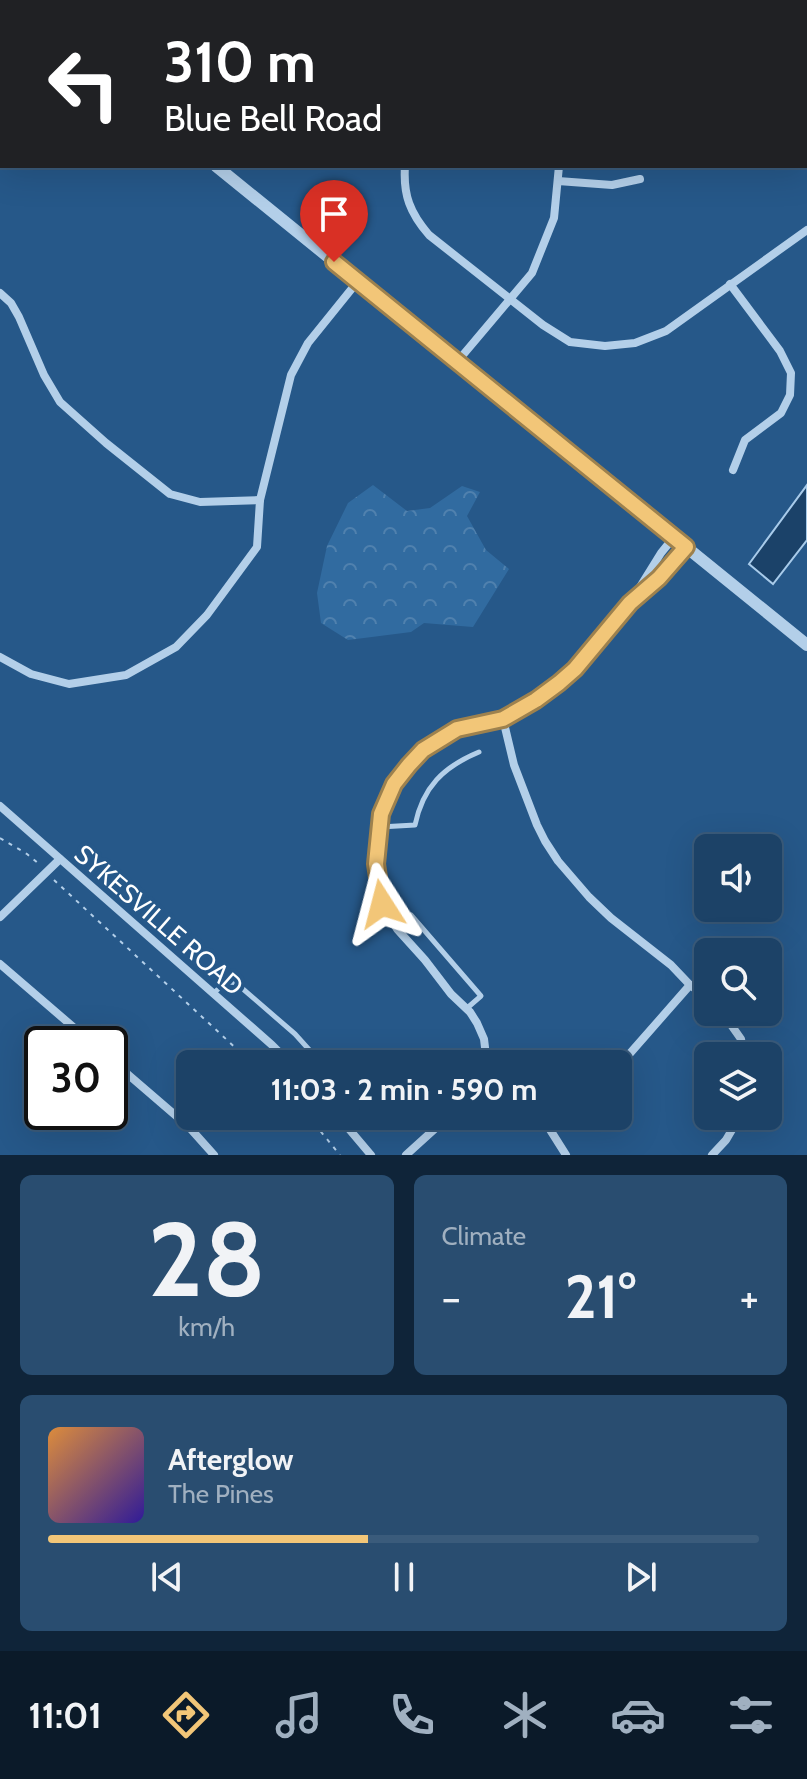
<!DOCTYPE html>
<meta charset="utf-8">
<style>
body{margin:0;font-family:Cabin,sans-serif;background:#294d70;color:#f1f3f6;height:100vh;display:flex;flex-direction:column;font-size:30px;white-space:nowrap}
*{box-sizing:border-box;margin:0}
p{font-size:26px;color:#a0b0c0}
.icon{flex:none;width:44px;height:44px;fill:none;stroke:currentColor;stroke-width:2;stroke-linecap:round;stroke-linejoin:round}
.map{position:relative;height:1155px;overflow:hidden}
.drawer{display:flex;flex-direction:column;gap:20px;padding:20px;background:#0f2439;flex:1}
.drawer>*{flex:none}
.guide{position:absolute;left:0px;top:0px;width:808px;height:168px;box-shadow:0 8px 32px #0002,0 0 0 2px #3a5b7b;background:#202124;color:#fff;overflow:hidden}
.fabs{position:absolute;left:694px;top:834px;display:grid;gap:16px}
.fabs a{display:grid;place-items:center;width:88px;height:88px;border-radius:12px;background:#1c4267;box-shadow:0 8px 32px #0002,0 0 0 2px #3a5b7b;font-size:40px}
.speed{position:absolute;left:24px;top:1026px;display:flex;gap:16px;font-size:40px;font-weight:700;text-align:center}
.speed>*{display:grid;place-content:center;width:104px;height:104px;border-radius:50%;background:#1c4267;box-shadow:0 8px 32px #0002,0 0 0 2px #3a5b7b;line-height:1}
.speed .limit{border:4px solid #111;border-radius:12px;background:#fff;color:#111}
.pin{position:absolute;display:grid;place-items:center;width:68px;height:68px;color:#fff;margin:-82px -34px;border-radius:50% 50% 50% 0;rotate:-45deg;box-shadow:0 0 8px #0007}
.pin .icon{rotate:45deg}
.me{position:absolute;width:88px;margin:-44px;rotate:351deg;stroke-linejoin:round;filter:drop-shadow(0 0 6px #0008)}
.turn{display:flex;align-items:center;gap:28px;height:168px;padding:0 32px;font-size:36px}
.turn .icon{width:104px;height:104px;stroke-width:2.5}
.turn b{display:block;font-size:56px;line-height:68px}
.big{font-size:60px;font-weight:700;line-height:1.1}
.drawer .widget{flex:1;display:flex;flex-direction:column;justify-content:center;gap:12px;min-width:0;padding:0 28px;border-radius:12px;background:#294d70}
.drawer .dial{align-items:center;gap:0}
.dial b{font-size:104px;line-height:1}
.song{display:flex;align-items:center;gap:24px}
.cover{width:96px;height:96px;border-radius:12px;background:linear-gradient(135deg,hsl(30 70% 55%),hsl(250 70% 35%))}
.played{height:8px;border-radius:4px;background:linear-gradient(90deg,#f2c678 45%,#3a5b7b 45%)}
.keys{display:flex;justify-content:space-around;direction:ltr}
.heat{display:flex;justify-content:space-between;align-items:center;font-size:44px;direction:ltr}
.drawer .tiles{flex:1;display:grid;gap:20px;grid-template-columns:1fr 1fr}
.widget:last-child{grid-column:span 2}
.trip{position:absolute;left:176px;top:1050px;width:456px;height:80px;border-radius:12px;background:#1c4267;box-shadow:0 8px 32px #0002,0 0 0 2px #3a5b7b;font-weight:700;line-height:80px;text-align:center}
.dock{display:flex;height:128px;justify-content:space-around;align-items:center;background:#0b1a29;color:#a0b0c0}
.dock .icon{width:56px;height:56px}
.dock .current{color:#f2c678}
.dock b{font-size:36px;color:#f1f3f6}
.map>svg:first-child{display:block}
.forest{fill:url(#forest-crowns)}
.water{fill:#1b4269;stroke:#a8cbea;stroke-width:2}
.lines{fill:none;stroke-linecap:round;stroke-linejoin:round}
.path{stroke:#b3cfe9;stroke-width:2;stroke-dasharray:4 6;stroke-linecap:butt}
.service{stroke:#b3cfe9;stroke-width:5}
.minor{stroke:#b3cfe9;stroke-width:8}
.tertiary{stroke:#b3cfe9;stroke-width:12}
.route-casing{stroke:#9d814e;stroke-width:20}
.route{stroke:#f2c678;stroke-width:14}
.labels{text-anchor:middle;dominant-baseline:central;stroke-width:8;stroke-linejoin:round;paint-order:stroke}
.street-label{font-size:26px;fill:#fff;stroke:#265889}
</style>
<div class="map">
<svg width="807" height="1155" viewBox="0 0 807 1155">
<defs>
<pattern id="forest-crowns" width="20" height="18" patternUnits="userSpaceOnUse" patternTransform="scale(2)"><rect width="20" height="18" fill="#316ba0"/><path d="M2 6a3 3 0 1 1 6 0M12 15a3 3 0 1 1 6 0" fill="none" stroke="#5081ae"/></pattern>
</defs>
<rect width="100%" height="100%" fill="#265889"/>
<g class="forest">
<path d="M214,0H338L339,2H215Z"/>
<path d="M373,485L407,511L430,508L462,486L480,492L467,516L486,550L509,569L473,627L424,623L411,632L348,640L321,623L317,593L327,546L348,503Z"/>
</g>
<path class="water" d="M807,485V540L773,584L749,564Z"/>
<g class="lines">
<g class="path">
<path d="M0,838L27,854L39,864"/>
<path d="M54,880L253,1064"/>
<path d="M308,1116L340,1155"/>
</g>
<g class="service">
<path d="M380,827L415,825C423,787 443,767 479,752"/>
<path d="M396,927L411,915L481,996L466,1009"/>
<path d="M213,994C220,987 226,980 236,983L295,1034L322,1064"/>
</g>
<g class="minor">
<path d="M89,2L90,0"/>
<path d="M417,2L418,0"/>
<path d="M573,2V0"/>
<path d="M806,101L807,102"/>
<path d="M405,166C403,195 410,213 429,235L543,325L570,342L605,346L635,343L666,331L807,230"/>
<path d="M558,181L612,185L640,179"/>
<path d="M730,284L780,351L791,373L790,395L781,413L745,440L733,470"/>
<path d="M0,293L11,303L19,317L44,375L60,402L106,443L170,494L200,502L260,500"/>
<path d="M457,362L532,273L554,218L559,166"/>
<path d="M634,600L659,578L686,547"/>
<path d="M0,657L31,674L69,684L126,675L176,647L207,615L257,547L260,500L291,375L308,343L358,281"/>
<path d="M503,719L514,765L537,825L545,841L558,861L589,897L611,918L671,965L690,985L708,998"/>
<path d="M0,806L272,1045L291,1064"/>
<path d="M0,917L60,859"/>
<path d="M0,964L93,1044"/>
<path d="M722,1012L741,1039L744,1056"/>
<path d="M110,1059L189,1127L214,1155"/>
<path d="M487,1064L484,1039L477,1023L470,1012L451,994L425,960L397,929L382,904L377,883L376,864L381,814L394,784L423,750L457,729L503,719L536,700L575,669L630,603L661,553L674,537"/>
<path d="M618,1067L690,985"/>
<path d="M338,1116L371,1155"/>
<path d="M534,1116L549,1128L566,1155"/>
<path d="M549,1128L567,1116"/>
<path d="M406,1155L449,1116"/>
<path d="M712,1155L726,1140L740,1116"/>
</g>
<g class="tertiary">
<path d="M10,0L12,2"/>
<path d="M216,166L807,645"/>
</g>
</g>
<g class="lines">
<g class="route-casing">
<path id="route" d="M334,262L686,547L659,578L630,603L575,669L559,683L536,700L503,719L457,729L423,750L409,765L394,784L381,814L376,864L382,904"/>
</g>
<use href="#route" class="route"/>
</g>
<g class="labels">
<g class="street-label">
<text transform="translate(159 920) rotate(41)">SYKESVILLE ROAD</text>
</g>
</g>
</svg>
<div class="fabs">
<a><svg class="icon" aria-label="sound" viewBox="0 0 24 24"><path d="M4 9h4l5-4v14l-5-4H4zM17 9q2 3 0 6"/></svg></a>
<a><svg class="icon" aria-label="search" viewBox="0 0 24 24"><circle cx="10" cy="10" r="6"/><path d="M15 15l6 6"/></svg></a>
<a><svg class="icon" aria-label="layers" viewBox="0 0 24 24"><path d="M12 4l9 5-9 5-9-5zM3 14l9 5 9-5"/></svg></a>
</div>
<div class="speed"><div class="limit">30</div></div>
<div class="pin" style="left:334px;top:262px;background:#d93025"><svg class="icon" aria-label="arrive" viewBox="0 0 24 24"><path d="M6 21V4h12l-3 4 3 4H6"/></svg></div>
<svg class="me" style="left:382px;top:904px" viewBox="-20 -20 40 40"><path d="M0-17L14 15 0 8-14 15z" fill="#f2c678" stroke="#fff" stroke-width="4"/></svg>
<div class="trip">11:03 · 2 min · 590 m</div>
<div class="guide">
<div class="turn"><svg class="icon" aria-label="left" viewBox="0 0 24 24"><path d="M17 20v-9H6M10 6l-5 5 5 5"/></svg><div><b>310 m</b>Blue Bell Road</div></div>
</div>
</div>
<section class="drawer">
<div class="tiles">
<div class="widget dial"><b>28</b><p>km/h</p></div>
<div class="widget"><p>Climate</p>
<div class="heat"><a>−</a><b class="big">21°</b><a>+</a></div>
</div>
<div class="widget">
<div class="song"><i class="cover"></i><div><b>Afterglow</b><p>The Pines</p></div></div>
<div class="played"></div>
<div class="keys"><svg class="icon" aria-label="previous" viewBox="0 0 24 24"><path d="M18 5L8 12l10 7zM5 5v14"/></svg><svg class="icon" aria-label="pause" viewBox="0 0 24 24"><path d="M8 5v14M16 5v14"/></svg><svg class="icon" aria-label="next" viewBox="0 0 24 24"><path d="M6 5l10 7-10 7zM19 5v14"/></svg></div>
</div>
</div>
</section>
<nav class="dock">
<b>11:01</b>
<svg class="icon current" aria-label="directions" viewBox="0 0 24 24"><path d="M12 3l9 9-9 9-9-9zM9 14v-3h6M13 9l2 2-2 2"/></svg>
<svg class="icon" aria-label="music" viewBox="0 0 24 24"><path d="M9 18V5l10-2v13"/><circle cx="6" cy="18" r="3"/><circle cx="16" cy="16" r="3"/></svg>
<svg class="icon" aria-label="phone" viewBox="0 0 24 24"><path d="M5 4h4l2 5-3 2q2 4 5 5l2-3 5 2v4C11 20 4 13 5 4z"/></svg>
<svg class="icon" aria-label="climate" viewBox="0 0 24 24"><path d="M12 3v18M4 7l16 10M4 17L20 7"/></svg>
<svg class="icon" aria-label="car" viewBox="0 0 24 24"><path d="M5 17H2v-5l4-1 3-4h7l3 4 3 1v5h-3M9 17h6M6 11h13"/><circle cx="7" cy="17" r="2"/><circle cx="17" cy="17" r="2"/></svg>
<svg class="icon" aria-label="filters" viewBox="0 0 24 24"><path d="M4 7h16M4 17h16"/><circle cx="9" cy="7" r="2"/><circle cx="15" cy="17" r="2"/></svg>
</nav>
